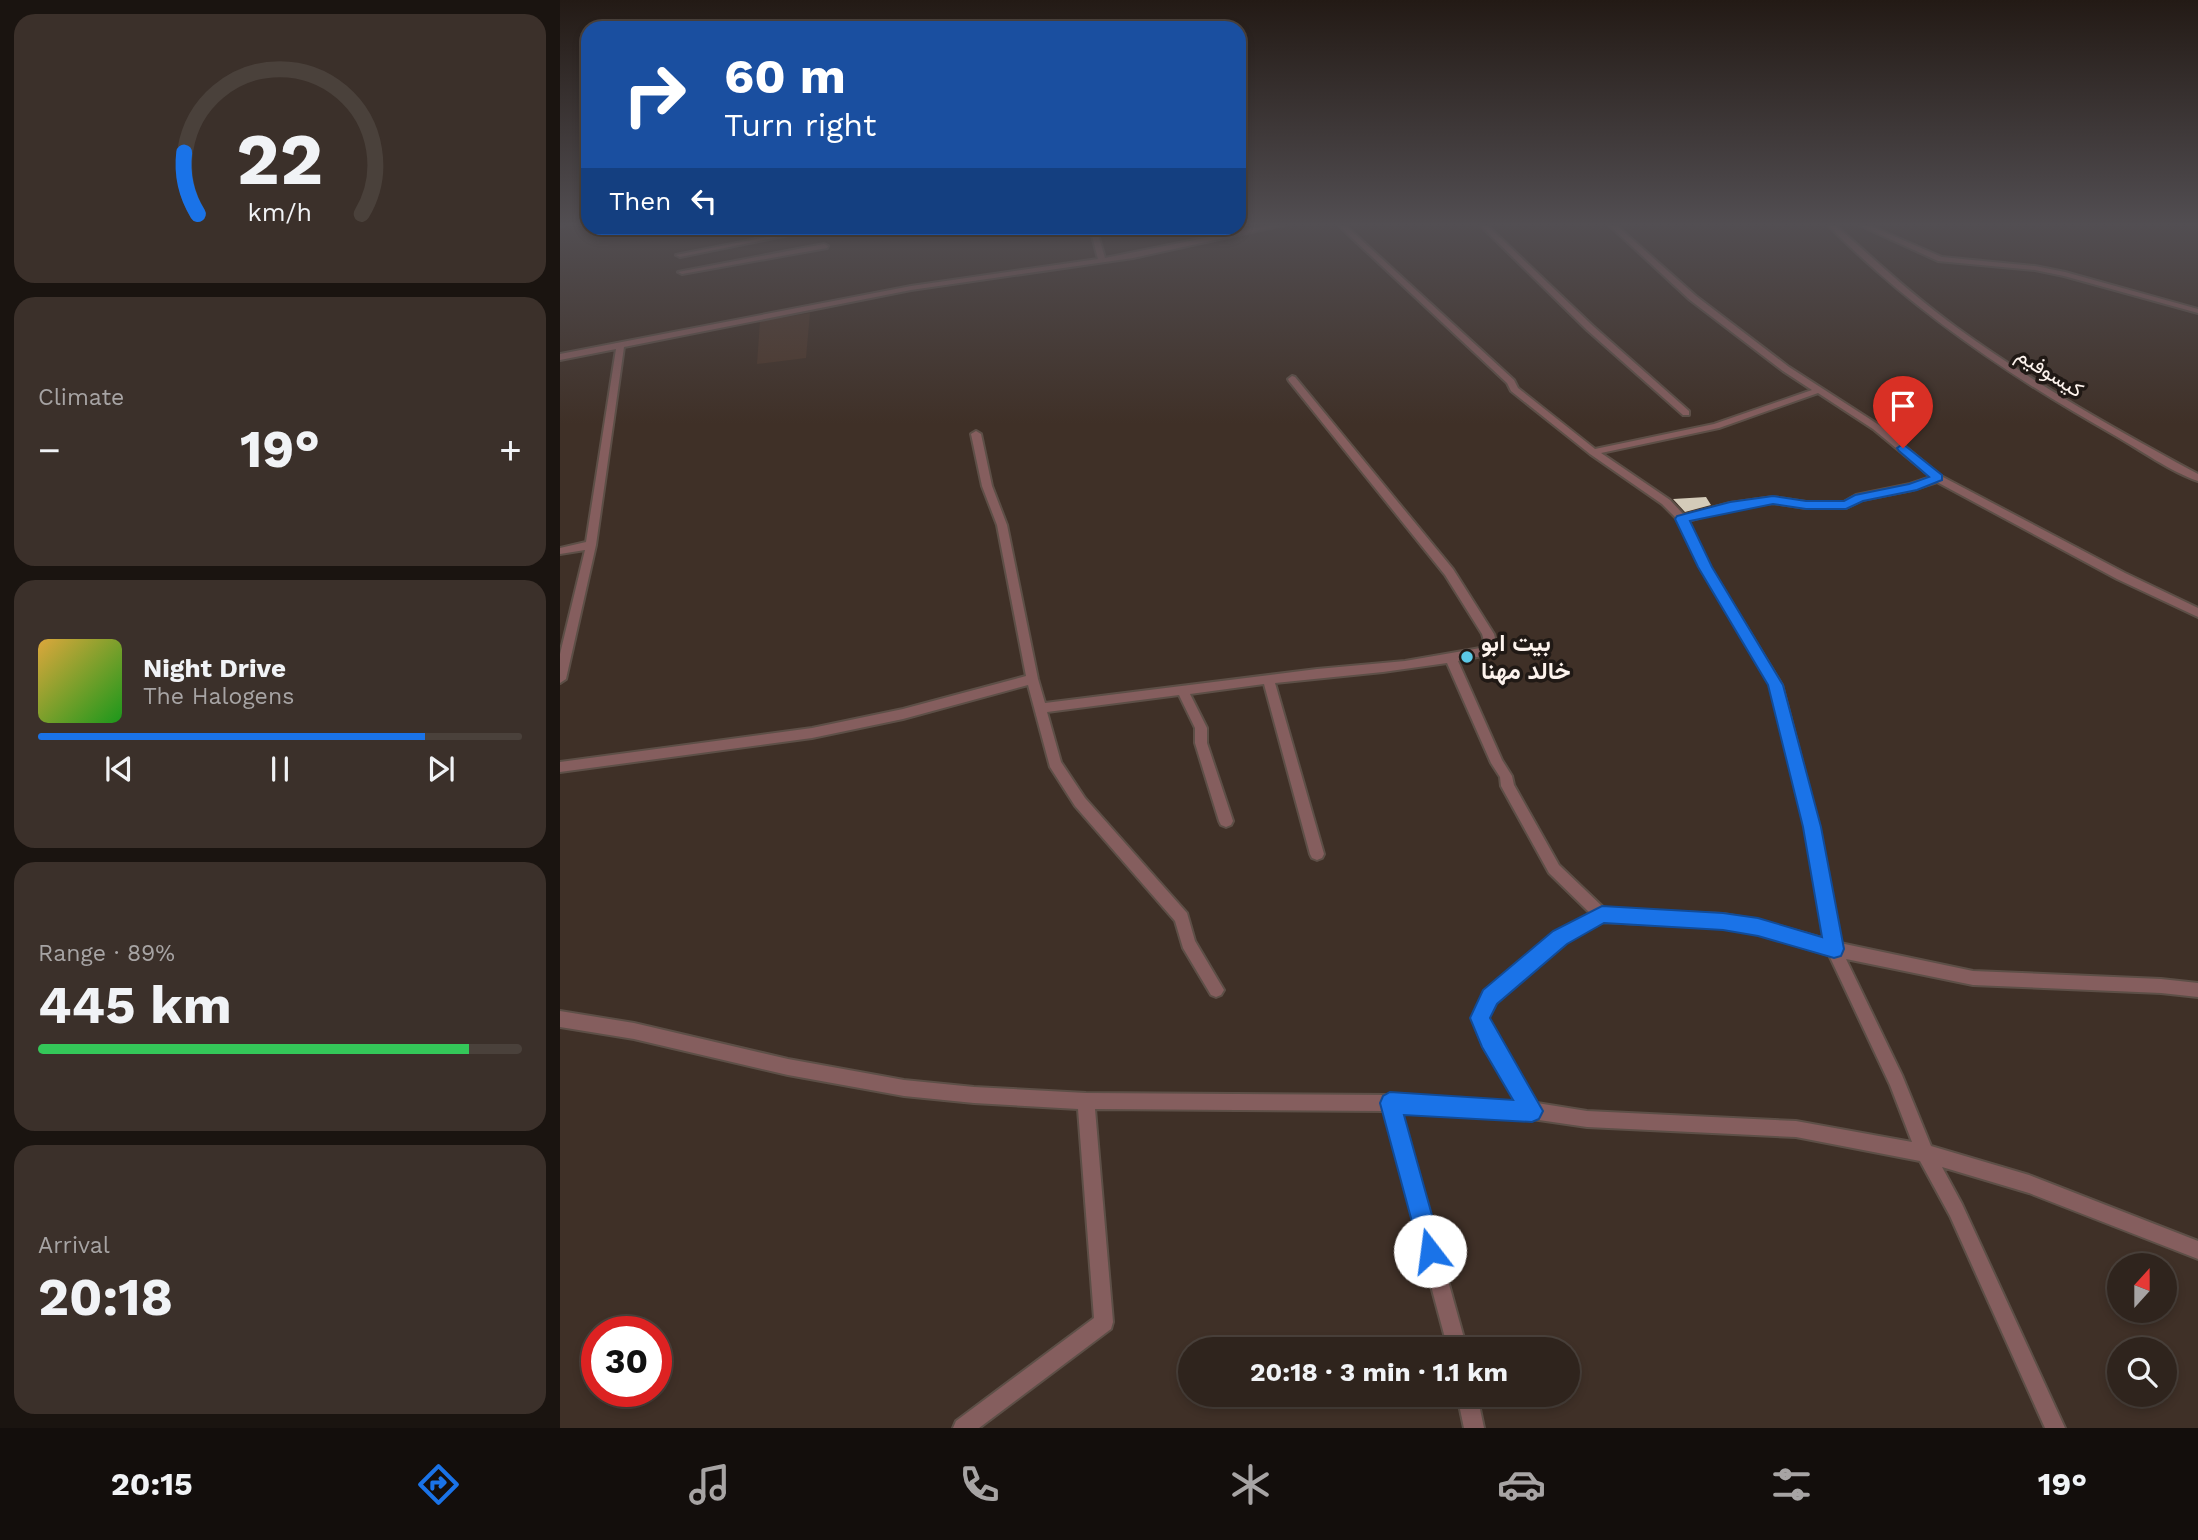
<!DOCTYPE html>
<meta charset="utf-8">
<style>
body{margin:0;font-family:"Work Sans",Vazirmatn,sans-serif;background:#3b302a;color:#f1f3f6;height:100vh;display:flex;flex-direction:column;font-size:26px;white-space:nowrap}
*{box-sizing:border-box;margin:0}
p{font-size:23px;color:#a7a4a4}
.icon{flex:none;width:38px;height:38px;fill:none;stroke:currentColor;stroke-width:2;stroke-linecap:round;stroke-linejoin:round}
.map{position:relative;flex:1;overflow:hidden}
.panel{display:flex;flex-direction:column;gap:14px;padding:14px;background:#1a1410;width:560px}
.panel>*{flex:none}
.guide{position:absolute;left:21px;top:21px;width:665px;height:214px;border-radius:21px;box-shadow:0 4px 10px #0003,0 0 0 2px #4a413b;background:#1a4fa0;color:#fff;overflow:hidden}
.needle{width:46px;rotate:21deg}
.controls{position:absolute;left:1547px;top:1253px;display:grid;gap:14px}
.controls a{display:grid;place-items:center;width:70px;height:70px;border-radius:50%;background:#2f241d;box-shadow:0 4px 10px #0003,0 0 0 2px #4a413b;font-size:35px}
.speed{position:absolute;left:21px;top:1316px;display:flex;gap:14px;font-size:35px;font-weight:700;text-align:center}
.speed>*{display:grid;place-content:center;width:91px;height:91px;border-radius:50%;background:#2f241d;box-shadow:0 4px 10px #0003,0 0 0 2px #4a413b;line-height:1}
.speed .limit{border:10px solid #d22;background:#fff;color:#111}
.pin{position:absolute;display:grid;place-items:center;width:60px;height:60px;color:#fff;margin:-72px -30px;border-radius:50% 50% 50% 0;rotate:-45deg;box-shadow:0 0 7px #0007}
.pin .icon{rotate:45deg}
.me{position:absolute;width:77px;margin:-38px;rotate:345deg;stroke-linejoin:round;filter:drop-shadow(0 0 5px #0008)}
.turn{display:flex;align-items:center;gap:24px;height:147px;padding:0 28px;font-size:32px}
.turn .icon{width:91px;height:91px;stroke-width:2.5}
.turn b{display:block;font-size:49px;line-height:60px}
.then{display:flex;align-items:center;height:66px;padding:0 28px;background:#0003;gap:14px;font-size:26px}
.big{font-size:52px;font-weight:700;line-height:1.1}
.panel .tile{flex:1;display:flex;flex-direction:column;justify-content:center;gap:10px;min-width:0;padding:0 24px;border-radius:21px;background:#3b302a}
.panel .dial{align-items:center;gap:0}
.dial svg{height:182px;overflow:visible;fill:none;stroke:#4a413b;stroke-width:7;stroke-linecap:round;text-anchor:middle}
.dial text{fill:#f1f3f6;stroke:none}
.song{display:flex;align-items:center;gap:21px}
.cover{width:84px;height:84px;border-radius:10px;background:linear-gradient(135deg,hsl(40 70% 55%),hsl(120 70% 35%))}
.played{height:7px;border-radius:4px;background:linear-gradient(90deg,#1a73e8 80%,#4a413b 80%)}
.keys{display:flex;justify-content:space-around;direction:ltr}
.heat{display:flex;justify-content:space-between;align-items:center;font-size:38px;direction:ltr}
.charge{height:10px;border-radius:5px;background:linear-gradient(90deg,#34c759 89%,#4a413b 0)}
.trip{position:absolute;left:618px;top:1337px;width:402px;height:70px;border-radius:35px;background:#2f241d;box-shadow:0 4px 10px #0003,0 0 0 2px #4a413b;font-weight:700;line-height:70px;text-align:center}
.tabs{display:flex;height:112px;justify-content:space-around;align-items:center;background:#130e0c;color:#a7a4a4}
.tabs .icon{width:49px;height:49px}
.tabs .on{color:#1a73e8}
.tabs b{font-size:32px;color:#f1f3f6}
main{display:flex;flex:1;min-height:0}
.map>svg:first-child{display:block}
.built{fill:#4c372b}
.building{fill:#d4cbb9}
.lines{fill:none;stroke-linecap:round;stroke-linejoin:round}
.minor-casing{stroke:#5d4f47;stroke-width:4}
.minor{fill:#855e5e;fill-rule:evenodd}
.route{fill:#1a73e8;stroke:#114b97;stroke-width:2}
.poi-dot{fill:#5bc8e6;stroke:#201915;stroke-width:2.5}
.labels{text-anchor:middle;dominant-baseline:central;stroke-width:7;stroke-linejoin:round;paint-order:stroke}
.far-street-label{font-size:21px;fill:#fdf3ed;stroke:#201915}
.poi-label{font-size:24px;font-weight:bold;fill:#fdf3ed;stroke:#201915;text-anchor:start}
</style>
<main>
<section class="panel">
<div class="tile dial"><svg viewBox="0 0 100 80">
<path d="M14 69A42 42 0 1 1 86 69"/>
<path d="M14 69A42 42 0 0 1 8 42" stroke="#1a73e8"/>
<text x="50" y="56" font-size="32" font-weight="700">22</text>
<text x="50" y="72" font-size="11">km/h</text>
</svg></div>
<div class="tile"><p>Climate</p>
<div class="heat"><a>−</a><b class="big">19°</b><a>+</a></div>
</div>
<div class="tile">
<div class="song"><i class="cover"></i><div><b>Night Drive</b><p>The Halogens</p></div></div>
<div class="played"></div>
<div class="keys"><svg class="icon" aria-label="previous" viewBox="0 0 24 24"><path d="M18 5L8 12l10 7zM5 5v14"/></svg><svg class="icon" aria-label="pause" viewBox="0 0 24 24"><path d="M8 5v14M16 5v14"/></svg><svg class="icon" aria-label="next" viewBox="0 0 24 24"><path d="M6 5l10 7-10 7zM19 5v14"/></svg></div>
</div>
<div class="tile"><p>Range · 89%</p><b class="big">445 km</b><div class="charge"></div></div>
<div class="tile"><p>Arrival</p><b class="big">20:18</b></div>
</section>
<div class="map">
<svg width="1638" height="1428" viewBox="0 0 1638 1428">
<rect width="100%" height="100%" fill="#3f3027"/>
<path class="built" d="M250,313L246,358L197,364L200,321Z"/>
<path class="building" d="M1146,497L1151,505L1125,512L1113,499Z"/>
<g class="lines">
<g class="minor-casing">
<g id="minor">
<path d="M0,224H7L0,227Z"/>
<path d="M714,224H728L573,258L351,290L64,347L36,545L6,679L0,683V654L25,550L0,554V548L26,542L56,349L0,360V354L351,286L538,259L530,228H536L545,258Z"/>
<path d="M777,224H784L954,380L958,388L1035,449L1154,424L1252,390L1223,371L1130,300L1048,224H1055L1136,296L1229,367L1319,425L1381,476L1565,573L1638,608V617L1557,579L1377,482L1352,490L1302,500L1286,508H1246L1213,503L1170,509L1128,521L1150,567L1222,685L1259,827L1280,943L1413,971L1601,979L1638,983V997L1601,993L1413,985L1286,959L1342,1075L1371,1146L1469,1175L1638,1241V1259L1469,1193L1382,1167L1402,1204L1505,1428H1485L1390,1216L1360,1161L1236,1137L1027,1127L972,1119L841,1112L907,1349H888L824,1111L535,1109L553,1322L551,1329L419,1428H393L396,1421L534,1318L518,1109L414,1103L344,1096L228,1075L74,1039L0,1027V1011L74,1023L228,1059L344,1080L414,1087L526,1093L830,1095L957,1102L923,1046L912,1018L925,992L995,932L1031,914L989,873L941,786L940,777L931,763L887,663L823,672L715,683L764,854L762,858L757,860L752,858L750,854L704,684L630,694L647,728V743L673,821L671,825L666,827L661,825L659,821L635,743V728L619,695L487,712L501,762L525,798L627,913L635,941L664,990L661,995L656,997L651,995L623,948L615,921L515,806L490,767L468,685L343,719L252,738L0,772V762L252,728L343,709L466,676L437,525L422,486L411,434L416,431L421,434L432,486L447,525L478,679L485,703L757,669L845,661L926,647L922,634L885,575L729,381L728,379L732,376L735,377L893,569L934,634L938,650L936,653L898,661L942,760L952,776L954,785L999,865L1045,909L1163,914L1198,920L1265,939L1245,827L1210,685L1140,567L1118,520L1102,504L1030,454L951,391L947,383ZM1258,393L1313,429L1371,477L1350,484L1296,495L1284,502H1246L1213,497L1170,503L1124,515L1110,500L1041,453L1159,428ZM1043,922L1163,928L1198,934L1269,955L1330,1085L1352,1142L1236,1121L1027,1111L977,1103L935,1034L928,1018L935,1002L1005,942Z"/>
<path d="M919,224H926L1033,326L1129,411V415H1123L1027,330Z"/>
<path d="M1267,224H1274C1314,259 1353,296 1396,327C1473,383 1555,429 1638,474V481C1611,472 1579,449 1554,435C1451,377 1350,309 1267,224Z"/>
<path d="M1297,224H1306L1382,257L1475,266L1505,272L1638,309V313L1504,276L1475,270L1378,261Z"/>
<path d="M252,228H263L120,257L116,255Z"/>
<path d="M264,244L268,246L267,248L122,274L118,272Z"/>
<path d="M897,1395H917L924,1428H904Z"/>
</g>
</g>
<use href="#minor" class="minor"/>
</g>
<linearGradient id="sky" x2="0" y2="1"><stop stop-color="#231a15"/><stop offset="0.53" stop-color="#524e52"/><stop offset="1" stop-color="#524e52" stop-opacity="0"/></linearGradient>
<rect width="1638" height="424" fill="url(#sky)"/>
<path class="route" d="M1343,444L1382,475V480L1357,490L1303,501L1286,509H1246L1213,504L1130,521L1152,567L1223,685L1261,827L1284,949L1281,956L1274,958L1198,936L1163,930L1044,923L1007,944L937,1004L930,1018L979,1104L983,1111L979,1119L972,1122L844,1115L882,1251L878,1259L870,1263L862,1259L820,1103L823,1096L830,1092L953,1100L922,1047L910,1018L923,990L993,931L1042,906L1163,913L1198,918L1262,937L1243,827L1208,685L1138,567L1115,519L1117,516L1170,502L1213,496L1246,501H1284L1295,495L1349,484L1369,477L1339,451L1337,448Z"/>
<circle class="poi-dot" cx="907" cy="657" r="7"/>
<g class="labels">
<g class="far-street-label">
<text transform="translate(1490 372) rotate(32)">كيسوفيم</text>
</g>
<g class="poi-label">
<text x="921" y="643">بيت ابو<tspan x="921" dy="28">خالد مهنا</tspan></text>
</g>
</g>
</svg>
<div class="controls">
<a><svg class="needle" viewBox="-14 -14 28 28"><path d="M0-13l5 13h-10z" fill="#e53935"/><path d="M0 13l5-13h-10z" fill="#a7a4a4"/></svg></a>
<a><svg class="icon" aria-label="search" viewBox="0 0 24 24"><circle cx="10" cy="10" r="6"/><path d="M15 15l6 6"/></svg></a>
</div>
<div class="speed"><div class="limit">30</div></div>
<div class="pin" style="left:1343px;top:448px;background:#d93025"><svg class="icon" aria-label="arrive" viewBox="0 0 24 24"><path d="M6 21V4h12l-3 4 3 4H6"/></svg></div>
<svg class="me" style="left:870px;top:1251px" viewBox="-20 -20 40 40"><circle r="19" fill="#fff"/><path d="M0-13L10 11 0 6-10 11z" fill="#1a73e8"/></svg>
<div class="trip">20:18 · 3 min · 1.1 km</div>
<div class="guide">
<div class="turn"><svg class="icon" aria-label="right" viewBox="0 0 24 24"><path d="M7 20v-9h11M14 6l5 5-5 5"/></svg><div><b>60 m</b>Turn right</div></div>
<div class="then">Then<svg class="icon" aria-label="left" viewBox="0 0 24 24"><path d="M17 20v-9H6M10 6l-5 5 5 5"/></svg></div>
</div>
</div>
</main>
<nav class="tabs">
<b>20:15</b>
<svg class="icon on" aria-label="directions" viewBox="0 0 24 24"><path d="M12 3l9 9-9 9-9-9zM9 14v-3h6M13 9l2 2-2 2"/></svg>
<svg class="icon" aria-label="music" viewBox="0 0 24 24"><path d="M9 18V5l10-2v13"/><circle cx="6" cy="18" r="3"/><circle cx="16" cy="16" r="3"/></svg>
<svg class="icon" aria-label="phone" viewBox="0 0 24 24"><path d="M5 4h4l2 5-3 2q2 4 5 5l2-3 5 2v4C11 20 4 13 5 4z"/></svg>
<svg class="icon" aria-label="climate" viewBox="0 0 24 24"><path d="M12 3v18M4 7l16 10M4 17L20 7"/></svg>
<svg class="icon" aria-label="car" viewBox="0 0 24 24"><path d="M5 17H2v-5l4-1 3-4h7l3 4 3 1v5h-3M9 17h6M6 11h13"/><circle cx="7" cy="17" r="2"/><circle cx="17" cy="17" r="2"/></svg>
<svg class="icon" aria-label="filters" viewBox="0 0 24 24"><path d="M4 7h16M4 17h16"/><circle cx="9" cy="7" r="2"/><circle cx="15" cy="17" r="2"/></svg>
<b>19°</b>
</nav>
